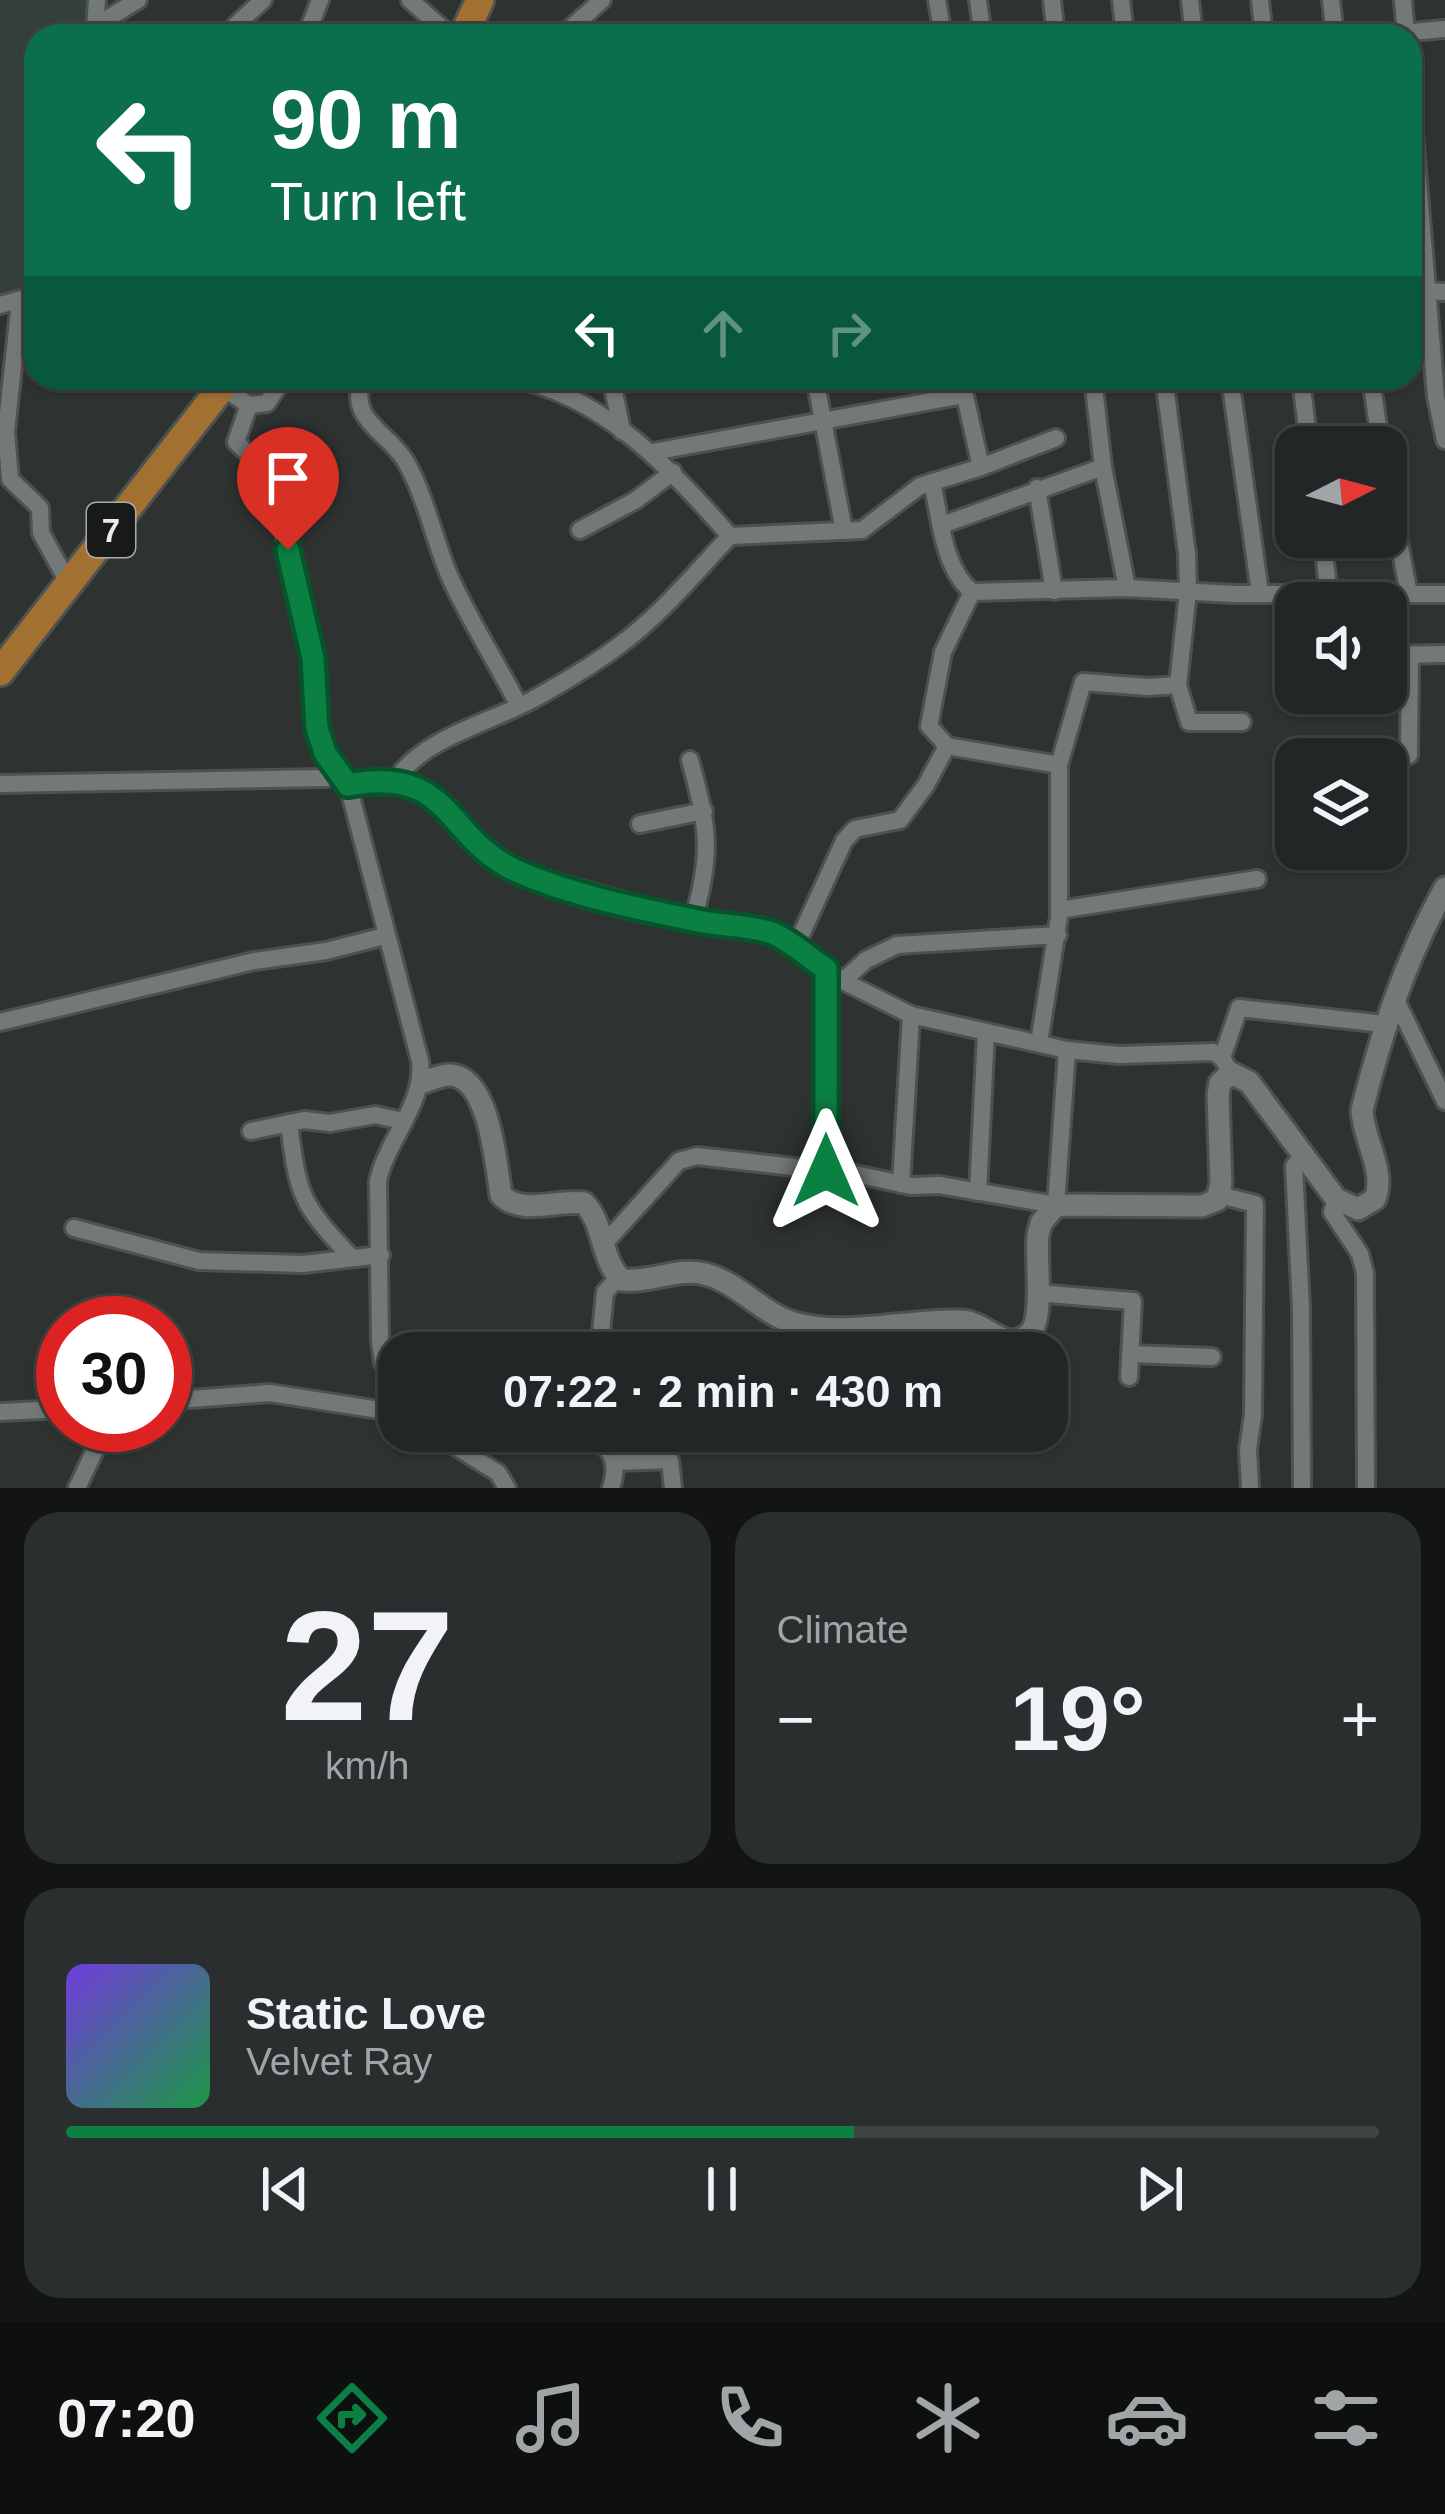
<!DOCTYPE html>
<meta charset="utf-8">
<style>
body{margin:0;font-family:Helvetica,sans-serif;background:#2a2e2e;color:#f1f3f6;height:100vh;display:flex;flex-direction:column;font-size:45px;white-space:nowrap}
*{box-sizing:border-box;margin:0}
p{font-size:39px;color:#a2a5a7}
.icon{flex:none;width:66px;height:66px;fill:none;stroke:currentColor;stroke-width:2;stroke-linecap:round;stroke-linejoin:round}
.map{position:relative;height:1488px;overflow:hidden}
.side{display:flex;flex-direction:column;gap:24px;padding:24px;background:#131515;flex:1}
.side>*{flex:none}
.hud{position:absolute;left:24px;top:24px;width:1398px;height:366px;border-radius:36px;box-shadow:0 3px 9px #0004,0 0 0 3px #3f4343;background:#0b6e4f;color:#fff;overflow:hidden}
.needle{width:78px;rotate:84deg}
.fabs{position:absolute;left:1275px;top:426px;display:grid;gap:24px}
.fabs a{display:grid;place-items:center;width:132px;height:132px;border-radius:24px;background:#222626;box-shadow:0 3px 9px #0004,0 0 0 3px #3f4343;font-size:60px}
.speed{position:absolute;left:36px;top:1296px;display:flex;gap:24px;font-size:60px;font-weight:700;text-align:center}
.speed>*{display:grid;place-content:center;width:156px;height:156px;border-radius:50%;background:#222626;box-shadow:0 3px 9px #0004,0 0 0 3px #3f4343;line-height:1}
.speed .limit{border:18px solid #d22;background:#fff;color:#111}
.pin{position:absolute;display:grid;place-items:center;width:102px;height:102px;color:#fff;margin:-123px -51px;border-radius:50% 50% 50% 0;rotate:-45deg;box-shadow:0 0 12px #0007}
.pin .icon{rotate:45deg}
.me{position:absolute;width:132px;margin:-66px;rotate:0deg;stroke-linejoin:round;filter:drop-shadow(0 0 9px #0008)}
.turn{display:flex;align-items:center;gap:42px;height:252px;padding:0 48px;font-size:54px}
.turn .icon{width:156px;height:156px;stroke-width:2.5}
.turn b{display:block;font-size:84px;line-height:102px}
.lanes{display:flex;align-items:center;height:114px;padding:0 48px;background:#0003;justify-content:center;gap:60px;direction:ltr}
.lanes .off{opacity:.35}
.big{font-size:90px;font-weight:700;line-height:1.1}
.side .widget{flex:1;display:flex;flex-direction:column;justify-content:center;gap:18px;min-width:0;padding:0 42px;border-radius:36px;background:#2a2e2e}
.side .dial{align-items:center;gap:0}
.dial b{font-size:156px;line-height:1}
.song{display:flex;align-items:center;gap:36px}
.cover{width:144px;height:144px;border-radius:18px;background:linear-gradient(135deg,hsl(260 70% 55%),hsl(140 70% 35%))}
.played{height:12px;border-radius:6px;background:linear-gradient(90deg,#0b8043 60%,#3f4343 60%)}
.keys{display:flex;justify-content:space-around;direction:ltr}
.heat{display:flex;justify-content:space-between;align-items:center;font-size:66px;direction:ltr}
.side .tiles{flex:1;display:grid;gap:24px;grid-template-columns:1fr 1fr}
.widget:last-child{grid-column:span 2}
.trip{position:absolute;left:378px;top:1332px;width:690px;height:120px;border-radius:36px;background:#222626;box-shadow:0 3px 9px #0004,0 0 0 3px #3f4343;font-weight:700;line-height:120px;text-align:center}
.dock{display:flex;height:192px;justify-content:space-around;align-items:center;background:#0e0f0f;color:#a2a5a7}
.dock .icon{width:84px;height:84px}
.dock .selected{color:#0b8043}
.dock b{font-size:54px;color:#f1f3f6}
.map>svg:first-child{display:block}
.built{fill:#33403e}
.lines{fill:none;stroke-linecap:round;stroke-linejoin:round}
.minor-casing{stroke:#4d5150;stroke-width:22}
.tertiary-casing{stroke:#4d5150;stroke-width:27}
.primary-casing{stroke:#4d5150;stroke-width:33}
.minor{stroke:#737978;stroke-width:16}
.tertiary{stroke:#737978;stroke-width:21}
.primary{stroke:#a27132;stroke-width:27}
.route-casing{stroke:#07532c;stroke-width:30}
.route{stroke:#0b8043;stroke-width:21}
.labels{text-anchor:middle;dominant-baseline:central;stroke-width:12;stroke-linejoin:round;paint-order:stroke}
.shield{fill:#181a1a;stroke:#aaacac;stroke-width:3}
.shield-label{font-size:33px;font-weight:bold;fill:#e8ebeb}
</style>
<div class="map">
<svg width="1445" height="1488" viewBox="0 0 1445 1488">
<rect width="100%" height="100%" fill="#2e3332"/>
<path class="built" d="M0,0H97L94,36H36V291L0,299Z"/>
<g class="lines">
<g class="minor-casing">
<g id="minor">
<path d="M410,0L451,36"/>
<path d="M937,0L943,36"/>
<path d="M978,0L983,36"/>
<path d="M1052,0L1056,36"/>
<path d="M1121,0L1125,36"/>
<path d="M1190,0L1194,36"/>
<path d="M1260,0L1264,36"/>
<path d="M1331,0L1335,36"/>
<path d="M1403,0L1406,36"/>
<path d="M95,26L138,0"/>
<path d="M95,29L97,0"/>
<path d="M224,36L263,0"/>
<path d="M306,36L320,0"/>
<path d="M562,36L602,0"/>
<path d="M1368,36L1445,29"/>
<path d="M1410,85L1436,397L1445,440"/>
<path d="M1410,290L1445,292"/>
<path d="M20,301L6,432L10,479L40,508L41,533L69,584"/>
<path d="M0,305L36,295"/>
<path d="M208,378L249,405L267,403L277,388V378"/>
<path d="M363,378C346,420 389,432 406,462C425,495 434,539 449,575C469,620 496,661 519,706"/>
<path d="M510,378C602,394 671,469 730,536L862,530L920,486L981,467L961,378"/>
<path d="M611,378L622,431"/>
<path d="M815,378L844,531"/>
<path d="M1093,378L1103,467L1127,588"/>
<path d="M1164,378L1187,554L1188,591L1178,685L1189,722H1242"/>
<path d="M1230,378L1260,593"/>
<path d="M1301,378L1309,447"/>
<path d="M1371,378L1381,447"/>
<path d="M249,405L236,442L266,471L279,498L291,574L313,658L317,728L325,753L348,785L420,1061C425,1104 387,1139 378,1181L380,1340L383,1363L399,1397"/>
<path d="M653,452L964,395"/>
<path d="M981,467L1056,438"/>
<path d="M1386,474L1409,594"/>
<path d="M932,482C940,517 943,568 972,592L1127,588L1233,594H1445"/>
<path d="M1037,488L1054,591"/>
<path d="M942,525L1103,467"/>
<path d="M580,530L636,500L673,472"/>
<path d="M1322,537L1330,602"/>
<path d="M972,592L943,652L929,726L947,746L1059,765"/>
<path d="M1386,655L1445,654"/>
<path d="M1409,755L1410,655"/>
<path d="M690,760C708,826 713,853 693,920"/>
<path d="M395,781C421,739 488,723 530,701C559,685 590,667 617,647C660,616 694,574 730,536"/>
<path d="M0,784L326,778L339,774"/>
<path d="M348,785L395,781L411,785L430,794L481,845L512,870L693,920L773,933L843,981L911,1015L1067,1050L1119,1055L1213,1052L1222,1058L1231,1073"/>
<path d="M640,824L704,811"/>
<path d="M1059,910L1257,879"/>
<path d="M795,948L844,841L855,829L900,820L926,785L947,746"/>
<path d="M826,969V1170"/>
<path d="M843,981L866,960L897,945L1058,935"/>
<path d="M1394,996L1445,1101"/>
<path d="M0,1022L254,961L326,951L385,936"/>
<path d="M1039,1043L1059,917V765L1083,682L1148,687L1178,685"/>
<path d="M1222,1058L1239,1008L1384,1024"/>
<path d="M289,1123C298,1197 301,1204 352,1258"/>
<path d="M251,1131L304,1120L330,1123L375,1115L403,1121"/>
<path d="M901,1184L911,1015"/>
<path d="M978,1192L986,1032"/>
<path d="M1220,1195L1255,1204L1253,1415L1248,1449L1250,1488"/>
<path d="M1336,1199L1332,1212L1360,1254L1365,1273L1366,1488"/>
<path d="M74,1228L199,1261L303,1264L381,1255"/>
<path d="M604,1244L679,1161L697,1156L855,1174L911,1186L939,1185L1056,1205L1067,1050"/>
<path d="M1037,1293L1133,1301L1129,1377"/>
<path d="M599,1353L605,1292L618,1278"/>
<path d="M1130,1354L1212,1357"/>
<path d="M165,1401L270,1393L399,1413"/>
<path d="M0,1412L63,1409"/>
<path d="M431,1431L498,1473L507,1488"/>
<path d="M586,1431C609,1446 621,1459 611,1488"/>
<path d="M615,1462L670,1460L673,1488"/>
<path d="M77,1488L107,1425"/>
<path d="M1302,1488L1301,1308L1294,1166L1303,1155"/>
</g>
</g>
<g class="tertiary-casing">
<path id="tertiary" d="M423,1082C431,1080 443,1074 451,1075C490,1078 496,1166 501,1195C522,1216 557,1199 584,1203C605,1224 600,1260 622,1280C650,1283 678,1267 705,1274C738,1282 762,1314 794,1323C848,1338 907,1319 961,1321C985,1321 1006,1355 1029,1334C1045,1319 1035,1259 1038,1235L1041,1223L1056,1205L1202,1206L1217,1200L1221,1183L1218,1095L1220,1083L1231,1073L1249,1082L1336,1199L1358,1209L1375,1199C1386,1170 1363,1140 1362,1110C1382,1031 1405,960 1445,888"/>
</g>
<g class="primary-casing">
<g id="primary">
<path d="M463,36L480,0"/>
<path d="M0,672L229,378"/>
</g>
</g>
<use href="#minor" class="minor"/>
<use href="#tertiary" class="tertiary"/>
<use href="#primary" class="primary"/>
</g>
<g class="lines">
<g class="route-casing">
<path id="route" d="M288,550L313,658L317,728L325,753L348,785C454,765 444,840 519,872C574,896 640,909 698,921C722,926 750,925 772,933C790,940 809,958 826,969V1171"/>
</g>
<use href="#route" class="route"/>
</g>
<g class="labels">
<rect class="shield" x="87" y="503" width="48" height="54" rx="9"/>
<g class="shield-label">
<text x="111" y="530">7</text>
</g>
</g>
</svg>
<div class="fabs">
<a><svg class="needle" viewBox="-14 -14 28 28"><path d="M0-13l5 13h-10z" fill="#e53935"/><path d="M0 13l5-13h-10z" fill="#a2a5a7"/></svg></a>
<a><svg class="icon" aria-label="sound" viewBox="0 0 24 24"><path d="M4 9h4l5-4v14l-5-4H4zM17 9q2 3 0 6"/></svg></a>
<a><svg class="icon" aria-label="layers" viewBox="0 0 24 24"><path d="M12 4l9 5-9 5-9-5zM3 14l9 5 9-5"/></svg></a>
</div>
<div class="speed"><div class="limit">30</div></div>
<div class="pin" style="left:288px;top:550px;background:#d93025"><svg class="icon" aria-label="arrive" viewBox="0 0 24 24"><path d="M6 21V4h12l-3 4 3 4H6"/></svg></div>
<svg class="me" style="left:826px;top:1171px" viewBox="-20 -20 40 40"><path d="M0-17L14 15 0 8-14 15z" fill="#0b8043" stroke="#fff" stroke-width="4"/></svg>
<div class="trip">07:22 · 2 min · 430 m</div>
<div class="hud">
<div class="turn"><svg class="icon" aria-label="left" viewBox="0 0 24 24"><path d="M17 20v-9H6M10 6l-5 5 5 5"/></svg><div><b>90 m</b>Turn left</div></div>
<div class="lanes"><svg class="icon" aria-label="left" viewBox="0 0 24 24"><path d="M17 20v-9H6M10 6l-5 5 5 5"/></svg><svg class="icon off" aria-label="ahead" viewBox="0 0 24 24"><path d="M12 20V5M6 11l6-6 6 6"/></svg><svg class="icon off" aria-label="right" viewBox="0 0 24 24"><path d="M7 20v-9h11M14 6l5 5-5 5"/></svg></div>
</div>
</div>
<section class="side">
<div class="tiles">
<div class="widget dial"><b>27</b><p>km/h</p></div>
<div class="widget"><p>Climate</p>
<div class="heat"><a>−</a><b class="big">19°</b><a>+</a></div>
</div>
<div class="widget">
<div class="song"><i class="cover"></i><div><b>Static Love</b><p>Velvet Ray</p></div></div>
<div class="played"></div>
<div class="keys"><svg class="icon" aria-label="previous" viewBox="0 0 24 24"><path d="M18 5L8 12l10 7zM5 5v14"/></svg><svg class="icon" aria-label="pause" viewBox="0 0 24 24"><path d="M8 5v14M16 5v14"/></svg><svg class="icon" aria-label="next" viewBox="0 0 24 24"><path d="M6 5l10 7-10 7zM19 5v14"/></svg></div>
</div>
</div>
</section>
<nav class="dock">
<b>07:20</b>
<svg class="icon selected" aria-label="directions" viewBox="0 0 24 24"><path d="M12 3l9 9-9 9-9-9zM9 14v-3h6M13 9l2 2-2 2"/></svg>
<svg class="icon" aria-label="music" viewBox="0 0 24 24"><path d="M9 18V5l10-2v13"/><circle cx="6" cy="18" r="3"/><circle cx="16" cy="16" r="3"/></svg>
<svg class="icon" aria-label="phone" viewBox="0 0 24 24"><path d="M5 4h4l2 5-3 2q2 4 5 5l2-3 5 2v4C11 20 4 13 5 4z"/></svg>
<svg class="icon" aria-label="climate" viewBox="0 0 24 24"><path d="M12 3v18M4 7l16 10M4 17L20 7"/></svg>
<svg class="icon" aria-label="car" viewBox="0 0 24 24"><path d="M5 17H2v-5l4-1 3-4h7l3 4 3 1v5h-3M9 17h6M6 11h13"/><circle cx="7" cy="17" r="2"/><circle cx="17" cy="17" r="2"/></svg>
<svg class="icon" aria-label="filters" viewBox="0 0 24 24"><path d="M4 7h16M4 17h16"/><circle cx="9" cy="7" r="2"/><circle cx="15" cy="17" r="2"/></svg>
</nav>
